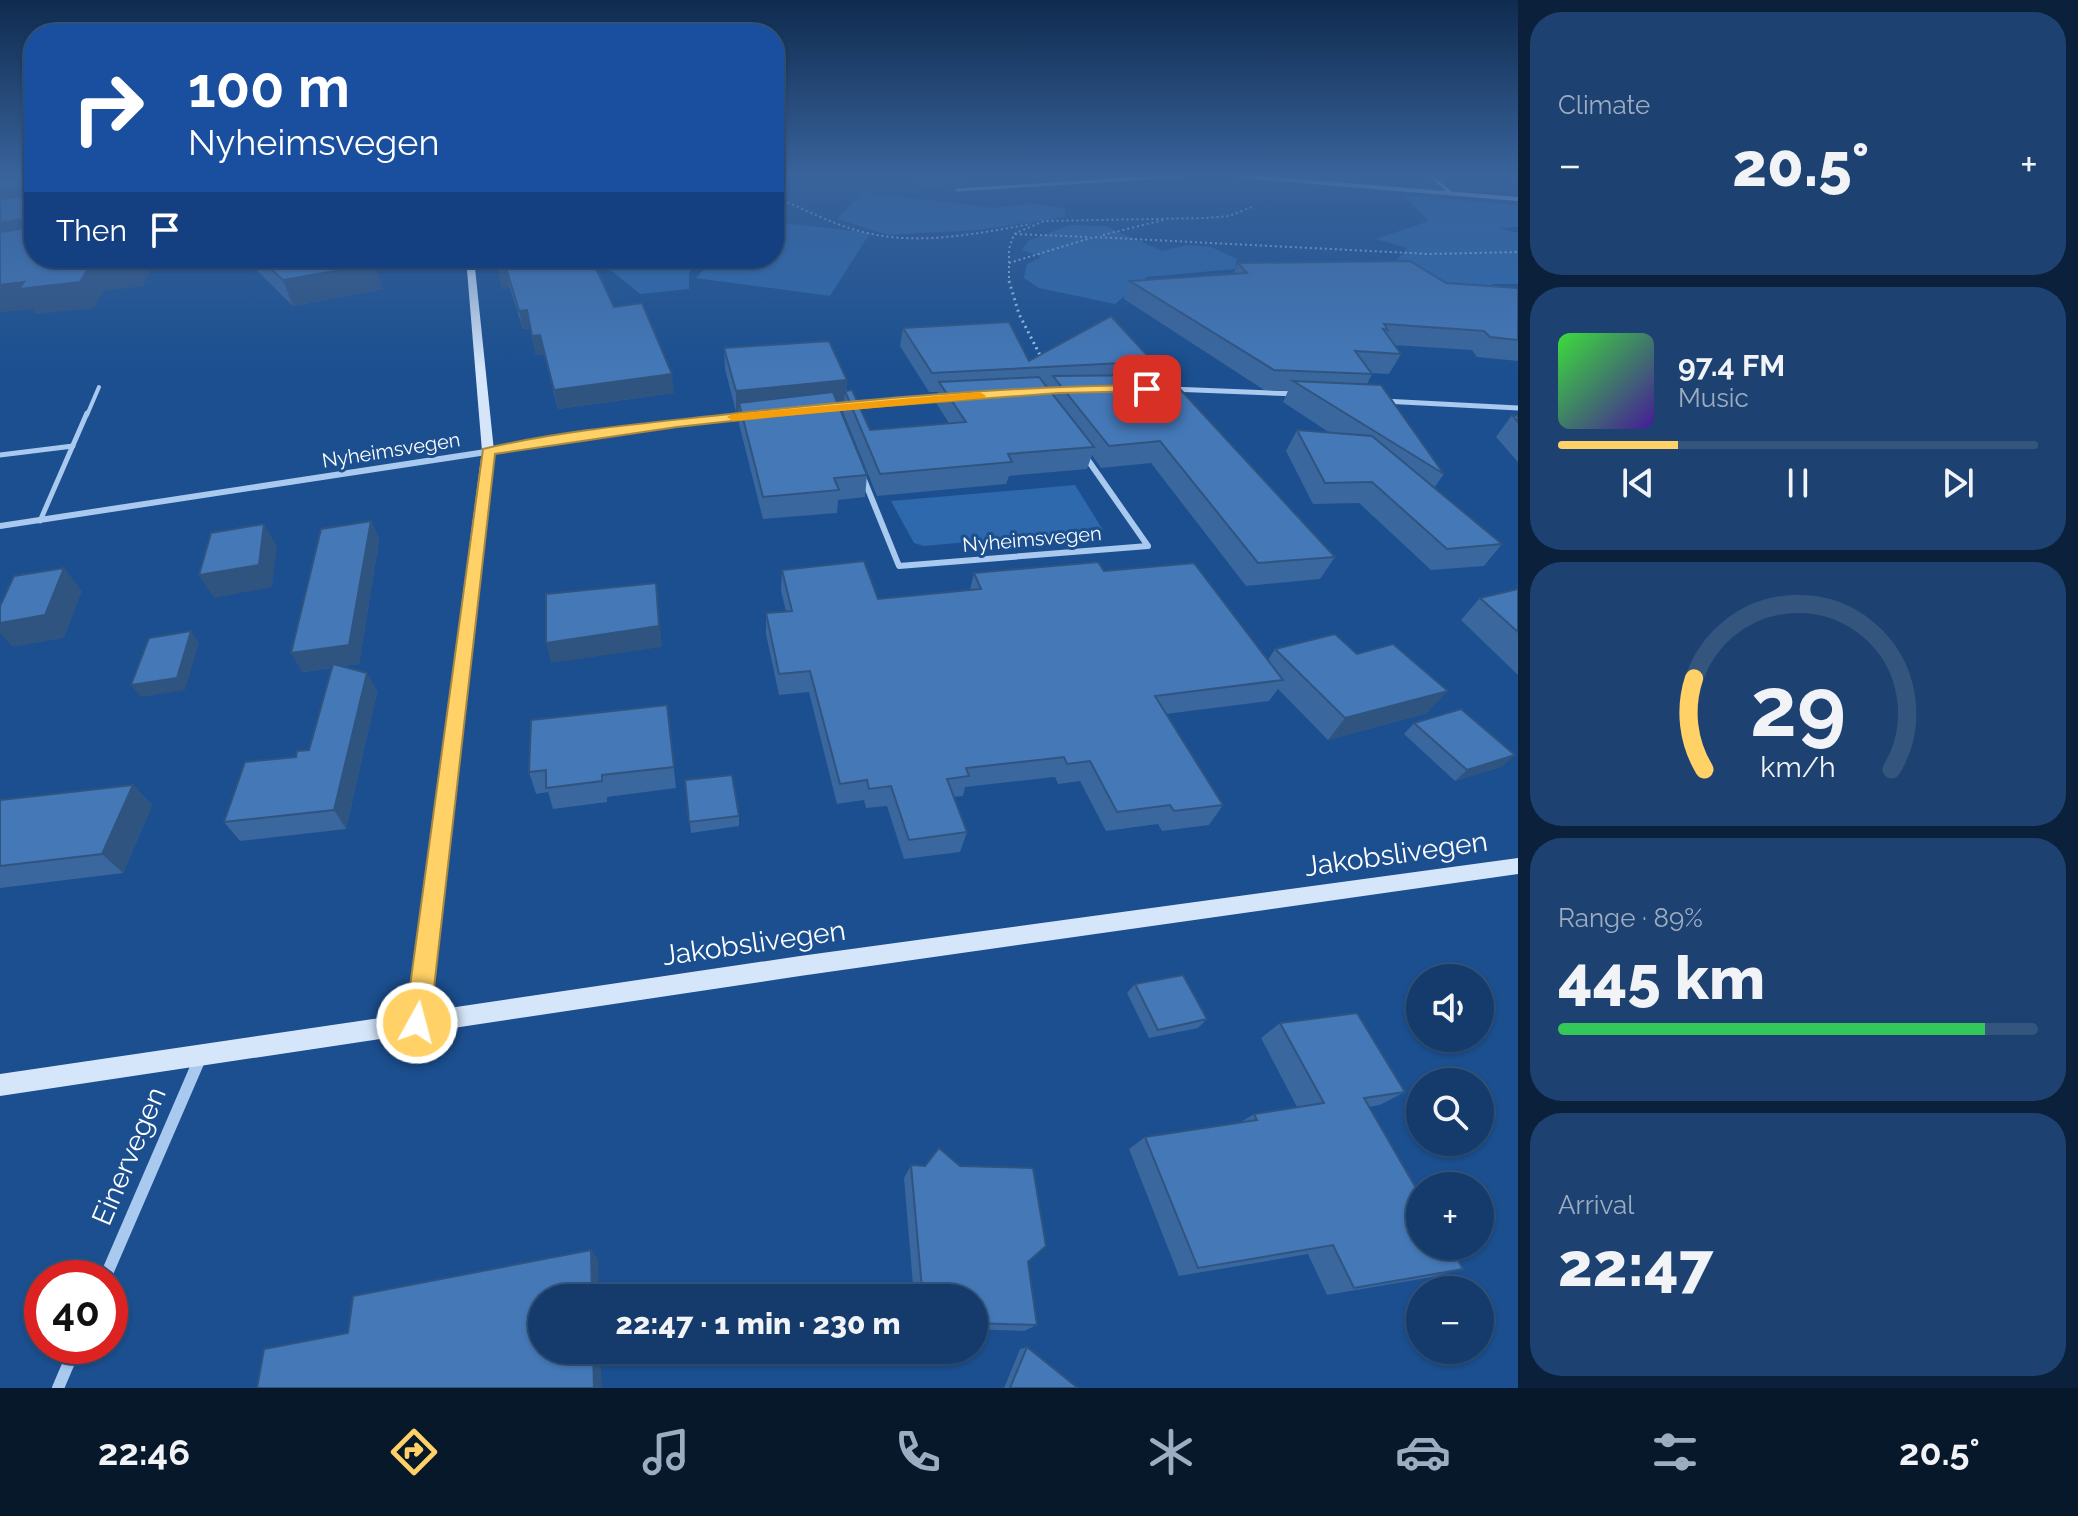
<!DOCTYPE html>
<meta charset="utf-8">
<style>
body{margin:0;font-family:Raleway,sans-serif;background:#1d4271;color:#f1f3f6;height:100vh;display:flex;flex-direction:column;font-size:30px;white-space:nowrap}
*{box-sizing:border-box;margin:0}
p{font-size:26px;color:#9dadc1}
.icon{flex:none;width:44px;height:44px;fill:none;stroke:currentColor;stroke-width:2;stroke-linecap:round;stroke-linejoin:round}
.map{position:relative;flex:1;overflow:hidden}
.drawer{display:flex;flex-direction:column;gap:12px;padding:12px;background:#0b203b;width:560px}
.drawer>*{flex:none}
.top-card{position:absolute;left:24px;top:24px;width:760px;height:244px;border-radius:32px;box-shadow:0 2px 6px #0004,0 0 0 2px #33557e;background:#1a4fa0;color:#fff;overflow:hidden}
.controls{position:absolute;left:1406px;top:964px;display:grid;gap:16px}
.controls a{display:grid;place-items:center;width:88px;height:88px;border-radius:50%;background:#143b6b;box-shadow:0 2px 6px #0004,0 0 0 2px #33557e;font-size:40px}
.speed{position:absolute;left:24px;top:1260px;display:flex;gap:16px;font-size:40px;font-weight:700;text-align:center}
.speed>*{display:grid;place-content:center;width:104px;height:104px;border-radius:50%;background:#143b6b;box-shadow:0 2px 6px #0004,0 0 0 2px #33557e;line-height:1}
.speed .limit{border:12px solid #d22;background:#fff;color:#111}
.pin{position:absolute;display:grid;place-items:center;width:68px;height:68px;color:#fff;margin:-34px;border-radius:16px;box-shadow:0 4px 12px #0006}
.me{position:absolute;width:88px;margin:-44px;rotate:7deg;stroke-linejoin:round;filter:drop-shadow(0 0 6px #0008)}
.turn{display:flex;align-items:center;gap:28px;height:168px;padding:0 32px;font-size:36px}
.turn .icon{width:104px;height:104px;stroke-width:2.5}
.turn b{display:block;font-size:56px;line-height:68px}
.then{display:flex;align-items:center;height:76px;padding:0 32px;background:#0003;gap:16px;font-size:30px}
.big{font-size:60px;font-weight:800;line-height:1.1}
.drawer .card{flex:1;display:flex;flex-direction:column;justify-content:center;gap:12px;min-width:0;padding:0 28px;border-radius:32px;background:#1d4271}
.drawer .dial{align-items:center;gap:0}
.dial svg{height:208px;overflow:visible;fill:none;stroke:#33557e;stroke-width:7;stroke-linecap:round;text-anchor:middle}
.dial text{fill:#f1f3f6;stroke:none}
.song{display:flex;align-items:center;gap:24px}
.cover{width:96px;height:96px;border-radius:12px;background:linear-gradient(135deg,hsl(120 70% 55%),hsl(260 70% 35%))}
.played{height:8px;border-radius:4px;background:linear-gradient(90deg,#ffd166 25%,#33557e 25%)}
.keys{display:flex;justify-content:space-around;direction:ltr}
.heat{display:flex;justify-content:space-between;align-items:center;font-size:44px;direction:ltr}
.charge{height:12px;border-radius:6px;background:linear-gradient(90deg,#34c759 89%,#33557e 0)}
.trip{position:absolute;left:528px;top:1284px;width:460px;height:80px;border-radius:40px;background:#143b6b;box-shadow:0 2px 6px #0004,0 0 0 2px #33557e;font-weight:800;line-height:80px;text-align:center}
.menu{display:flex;height:128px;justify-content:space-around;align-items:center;background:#08182b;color:#9dadc1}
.menu .icon{width:56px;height:56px}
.menu .current{color:#ffd166}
.menu b{font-size:36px;color:#f1f3f6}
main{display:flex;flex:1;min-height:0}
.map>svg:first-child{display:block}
.green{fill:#2e69ad}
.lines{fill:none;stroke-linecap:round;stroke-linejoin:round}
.path-far1{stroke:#a9c9ee;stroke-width:2;stroke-dasharray:2 3;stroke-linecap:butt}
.path{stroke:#a9c9ee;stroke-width:3;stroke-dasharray:2 4;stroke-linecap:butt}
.lane-far2{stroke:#a9c9ee;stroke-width:3}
.lane-far1{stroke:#a9c9ee;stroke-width:4}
.lane{stroke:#a9c9ee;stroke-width:5}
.street-far3{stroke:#a9c9ee;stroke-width:4}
.street-far2{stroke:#a9c9ee;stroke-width:5}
.street-far1{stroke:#a9c9ee;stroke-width:6}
.street{stroke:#a9c9ee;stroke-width:12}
.secondary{fill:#d6e6fa;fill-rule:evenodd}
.wall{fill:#3a679d}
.shaded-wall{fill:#305480}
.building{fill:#4478b7;stroke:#305480;stroke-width:2}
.route{fill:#ffd166;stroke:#a68842;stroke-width:2}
.slow{fill:#f59e0b}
.labels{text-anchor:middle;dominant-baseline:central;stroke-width:6;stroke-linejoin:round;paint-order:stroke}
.far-street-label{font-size:20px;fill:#fff;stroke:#1b4f8f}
.near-street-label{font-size:28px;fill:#fff;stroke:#1b4f8f}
</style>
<main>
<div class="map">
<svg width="1518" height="1388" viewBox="0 0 1518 1388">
<rect width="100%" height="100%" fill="#1b4f8f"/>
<g class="green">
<path d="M862,192L995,208L1030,203L1065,209V217L977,230L888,235L837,219Z"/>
<path d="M1402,195L1518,205V227L1498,228L1518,233V284H1491L1518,301L1503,313L1394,264L1407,248L1376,239L1429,221Z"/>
<path d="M774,222L870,233L830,296L696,278L714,258H774Z"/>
<path d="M1070,225L1105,226L1162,251L1187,245L1211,247L1237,259L1235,269L1147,277L1115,304L1039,288L1024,278L1027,264L1041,257L1022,250L1028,241Z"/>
<path d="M560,258H701L689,273V289L640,294L612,271L553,264Z"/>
<path d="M1075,485L1103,530L924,546L914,543L891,501Z"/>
</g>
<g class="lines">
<g class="path-far1">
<path d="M774,196C806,210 837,227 872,234C924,245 980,233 1031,224"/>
<path d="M1015,234L1089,237"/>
<path d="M1103,235L1163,220"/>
<path d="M1009,263L1094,237L1429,254L1518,252"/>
<path d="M1009,283V249L1014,234L1044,221L1206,218L1229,216L1252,207"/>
</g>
<path class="path" d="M1009,281L1019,314L1042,359"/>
<g class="lane-far2">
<path d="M1431,176L1452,194"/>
<path d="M957,190L1182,176"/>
</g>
<path class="lane-far1" d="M87,415L99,387"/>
<g class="lane">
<path d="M0,455L73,446"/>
<path d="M40,521L87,413"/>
</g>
<path class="street-far3" d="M1239,176L1518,199"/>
<g class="street-far2">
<path d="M1171,389L1298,394"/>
<path d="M1383,401L1518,408"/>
<path d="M828,407L946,399"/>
</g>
<g class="street-far1">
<path d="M863,477L899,566L1148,546L1083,453"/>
<path d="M0,526L677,423L747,416"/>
</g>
<g class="street">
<path d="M105,1278L201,1056"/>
<path d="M58,1388L76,1346"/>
</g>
<path class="secondary" d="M466,258H474L494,451L429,1011L800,956L1518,858V874L800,976L0,1096V1074L407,1014L482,451Z"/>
</g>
<g class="wall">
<path d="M911,176H974L973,184L922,188Z"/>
<path d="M244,258H372L383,289L293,306Z"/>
<path d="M496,258L614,307L674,393L558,409L544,354L536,355L530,328L523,329L510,288L502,289Z"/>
<path d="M1238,263L1518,288V361L1477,357L1472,350L1394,345L1401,354L1389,374L1371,373L1372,374L1367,384L1444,474L1434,488L1502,544L1484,566L1431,570L1359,503L1313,504L1286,451L1297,430L1330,433L1283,402L1288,391L1264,390L1124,299L1130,281L1233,274Z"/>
<path d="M903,328L1029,361L1156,365L1152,375L1335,557L1320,579L1246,586L1151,463L1101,468L1092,455L1087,469L1009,476L1006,484L877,496L843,412L844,401L837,402L867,475L865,497L838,500L837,513L763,519L739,424V412H736L725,369L724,348L847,380L846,391L870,430L949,423L936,403L938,392H929L900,346Z"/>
<path d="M1512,415L1518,416V462L1496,437Z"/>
<path d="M371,521L379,540L359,664L341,666L367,673L377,692L346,829L240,841L224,822L296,757L309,750L332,668L302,672Z"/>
<path d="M782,570L878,599L970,590L974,573L1104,571L1268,660L1275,649L1357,654L1427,713L1328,740L1278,689L1269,701L1166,714L1223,805L1209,825L1162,831L1158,824L1106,831L1080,781L1058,784L1055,777L965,787L963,796L954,797L967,832L960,852L904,859L887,806L866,808L864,800L837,804L809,692L779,695L766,634V613L786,611L781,591Z"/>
<path d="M1518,589V675L1461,620L1480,598Z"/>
<path d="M667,705L676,788L607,797V802L553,809L548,792L536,794L529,772Z"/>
<path d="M1414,723L1503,766L1455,781L1404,734Z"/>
<path d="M685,780L739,816V826L691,833Z"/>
<path d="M133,785L152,805L123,873L0,888V800Z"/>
<path d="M1135,984L1207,1019L1198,1028L1149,1038L1127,993Z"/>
<path d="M1280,1023L1405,1092L1380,1105L1369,1107L1463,1269L1432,1277L1327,1295L1308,1254L1179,1276L1129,1149L1145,1137L1241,1122L1254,1114L1297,1107L1261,1038Z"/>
<path d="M911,1165L1028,1262L1037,1325L1024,1331L974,1329V1298L914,1297L904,1178Z"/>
<path d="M1027,1347L1078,1388H1004L1020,1349Z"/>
</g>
<g class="shaded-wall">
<path d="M923,176H974L973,184L922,188Z"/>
<path d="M21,187L34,210L0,215V190Z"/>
<path d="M20,219L34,243L0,249V223Z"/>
<path d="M132,258H156L143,286L104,291L94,308L36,314L32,309L0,312V285Z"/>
<path d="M375,264L383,289L293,306L283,280Z"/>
<path d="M507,271L510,288L502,289L499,272Z"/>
<path d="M527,310L530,328L523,329L519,311Z"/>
<path d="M540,335L544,354L536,355L532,336Z"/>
<path d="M672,374L674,393L558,409L554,390Z"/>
<path d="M847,380L844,401L741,412L739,403V412H736V391Z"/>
<path d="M371,521L379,540L359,664L302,672L291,653Z"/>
<path d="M264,524L277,546L272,587L214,598L199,575Z"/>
<path d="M64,568L82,591L64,638L13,647L0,633V623Z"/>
<path d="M656,583L662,647L551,663L546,643Z"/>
<path d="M191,631L199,643L185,690L141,697L131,685Z"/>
<path d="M367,673L377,692L346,829L334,810Z"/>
<path d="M1448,691L1427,713L1328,740L1345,718Z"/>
<path d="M1515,755L1503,766L1455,781L1467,770Z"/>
<path d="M133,785L152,805L123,873L102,854Z"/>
<path d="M591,1250L598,1259L599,1298H592Z"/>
<path d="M593,1350H600L602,1388H594Z"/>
</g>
<g class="building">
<path d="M20,176H34V258H132L130,261L90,266L80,282L19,289L24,282L0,285V232L20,229L25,224L20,219L0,223V199L21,196L25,191L21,187L0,190V180Z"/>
<path d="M259,258H372L375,264L283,280Z"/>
<path d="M496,258H591L614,307L642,303L672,374L554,390L540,335L532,336L527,310L519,311L507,271L499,272Z"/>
<path d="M1410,261L1446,283L1518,288V340L1490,337L1484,331L1384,324L1388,330L1383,329L1401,354L1355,351L1372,374L1274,370L1130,281L1247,273L1238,263Z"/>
<path d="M1111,316L1156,365L1122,363L932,373L903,328L1009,322L1029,361Z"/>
<path d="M829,341L847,380L736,391L724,348Z"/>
<path d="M1167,375L1335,557L1258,563L1160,441L1109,446L1053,376Z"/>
<path d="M1039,377L1094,447L1008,454L1012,462L880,474L845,391L852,390L870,430L966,422L939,382Z"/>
<path d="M1293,381L1381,385L1444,474Z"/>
<path d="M833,392L867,475L834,478L839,490L763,497L739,403Z"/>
<path d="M1512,415L1518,416V422Z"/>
<path d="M1297,430L1372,436L1502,544L1447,549L1372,482L1325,483Z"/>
<path d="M371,521L349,645L291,653L321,529Z"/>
<path d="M264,524L259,565L199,575L211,533Z"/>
<path d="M864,561L878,599L981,589L974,573L1098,562L1104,571L1194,563L1283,680L1155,696L1223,805L1174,811L1170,805L1117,812L1090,761L1067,764L1064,757L966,768L969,776L947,779L967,832L909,840L891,786L869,789L867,780L840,784L810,671L779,674L766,613L792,611L782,570Z"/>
<path d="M64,568L45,615L0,623V606L14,576Z"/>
<path d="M656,583L659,626L546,643V594Z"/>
<path d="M1518,589V632L1480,598Z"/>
<path d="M191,631L177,678L131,685L149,638Z"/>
<path d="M1335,634L1357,654L1393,644L1448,691L1345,718L1275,649Z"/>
<path d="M333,664L367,673L334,810L224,822L245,762L296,757L297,751L309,750Z"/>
<path d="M667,705L674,767L602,775V781L546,788V770L529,772L531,720Z"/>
<path d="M1461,709L1515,755L1467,770L1414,723Z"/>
<path d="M732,775L739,816L689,822L685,780Z"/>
<path d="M133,785L102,854L0,866V800Z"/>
<path d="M1183,975L1207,1019L1158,1030L1135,984Z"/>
<path d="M1357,1013L1405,1092L1364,1098L1420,1195V1246H1450L1463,1269L1354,1288L1333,1245L1198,1268L1145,1137L1257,1120L1254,1114L1324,1103L1280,1023Z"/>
<path d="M939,1148L960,1166L1033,1168L1046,1246L1028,1262L1037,1325L974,1323V1298H965L964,1290L922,1289L911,1165L925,1166Z"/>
<path d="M591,1250L592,1298H542V1350H593L594,1388H257L264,1349L348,1333L353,1296Z"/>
<path d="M1027,1347L1078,1388H1010Z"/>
</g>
<linearGradient id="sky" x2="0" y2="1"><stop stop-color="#0f2b4f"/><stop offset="0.47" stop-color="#39639b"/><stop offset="1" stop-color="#39639b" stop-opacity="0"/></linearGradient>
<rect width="1518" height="371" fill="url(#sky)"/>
<path class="route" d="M1147,385L1153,389L1151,391L1059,393L834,410L677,427L495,454L430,1023L426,1032L417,1036L408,1032L405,1023L483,449C563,430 648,423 730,414C868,399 1007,386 1147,385Z"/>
<path class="slow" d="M980,392L986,396L984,398L733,421L727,417L733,414Z"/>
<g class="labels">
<g class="far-street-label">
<text transform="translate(391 450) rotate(-9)">Nyheimsvegen</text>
<text transform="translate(1032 539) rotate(-5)">Nyheimsvegen</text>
</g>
<g class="near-street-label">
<text transform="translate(1396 854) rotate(-8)">Jakobslivegen</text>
<text transform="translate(754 943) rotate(-8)">Jakobslivegen</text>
<text transform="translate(129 1156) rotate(-67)">Einervegen</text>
</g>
</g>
</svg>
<div class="controls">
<a><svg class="icon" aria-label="sound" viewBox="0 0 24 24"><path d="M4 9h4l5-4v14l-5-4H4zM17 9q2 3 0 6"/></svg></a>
<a><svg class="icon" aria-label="search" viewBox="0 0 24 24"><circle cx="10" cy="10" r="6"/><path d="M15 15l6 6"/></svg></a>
<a>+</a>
<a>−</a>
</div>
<div class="speed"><div class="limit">40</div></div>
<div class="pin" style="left:1147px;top:389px;background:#d93025"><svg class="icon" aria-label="arrive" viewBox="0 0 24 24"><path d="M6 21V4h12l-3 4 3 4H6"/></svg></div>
<svg class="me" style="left:417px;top:1023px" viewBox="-20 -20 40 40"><circle r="17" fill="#ffd166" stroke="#fff" stroke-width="3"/><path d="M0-11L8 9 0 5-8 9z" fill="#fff"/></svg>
<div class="trip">22:47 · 1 min · 230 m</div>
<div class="top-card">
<div class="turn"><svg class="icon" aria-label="right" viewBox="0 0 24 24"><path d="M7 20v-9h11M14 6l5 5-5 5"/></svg><div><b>100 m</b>Nyheimsvegen</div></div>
<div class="then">Then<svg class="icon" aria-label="arrive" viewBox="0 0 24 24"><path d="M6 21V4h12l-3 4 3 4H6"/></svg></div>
</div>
</div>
<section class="drawer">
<div class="card"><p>Climate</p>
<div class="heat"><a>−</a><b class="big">20.5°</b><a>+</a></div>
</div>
<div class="card">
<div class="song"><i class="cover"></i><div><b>97.4 FM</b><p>Music</p></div></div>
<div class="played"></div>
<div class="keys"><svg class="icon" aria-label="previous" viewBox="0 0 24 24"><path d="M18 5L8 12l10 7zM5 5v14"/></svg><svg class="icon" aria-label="pause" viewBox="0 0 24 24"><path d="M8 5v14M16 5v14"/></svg><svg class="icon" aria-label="next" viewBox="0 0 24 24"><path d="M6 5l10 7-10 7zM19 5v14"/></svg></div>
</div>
<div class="card dial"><svg viewBox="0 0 100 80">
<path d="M14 69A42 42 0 1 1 86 69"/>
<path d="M14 69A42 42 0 0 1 10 34" stroke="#ffd166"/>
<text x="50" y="56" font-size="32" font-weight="700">29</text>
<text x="50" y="72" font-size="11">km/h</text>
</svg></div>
<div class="card"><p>Range · 89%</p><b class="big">445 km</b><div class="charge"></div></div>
<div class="card"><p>Arrival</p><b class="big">22:47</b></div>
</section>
</main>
<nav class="menu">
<b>22:46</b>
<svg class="icon current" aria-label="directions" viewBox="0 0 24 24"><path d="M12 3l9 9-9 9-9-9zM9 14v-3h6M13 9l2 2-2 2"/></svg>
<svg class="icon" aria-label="music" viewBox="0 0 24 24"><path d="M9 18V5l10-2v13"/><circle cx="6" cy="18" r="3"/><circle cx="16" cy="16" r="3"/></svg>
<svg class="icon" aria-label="phone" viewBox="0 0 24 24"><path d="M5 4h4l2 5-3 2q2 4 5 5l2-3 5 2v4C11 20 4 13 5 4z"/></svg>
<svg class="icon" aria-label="climate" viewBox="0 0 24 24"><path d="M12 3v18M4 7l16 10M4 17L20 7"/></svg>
<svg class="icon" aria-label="car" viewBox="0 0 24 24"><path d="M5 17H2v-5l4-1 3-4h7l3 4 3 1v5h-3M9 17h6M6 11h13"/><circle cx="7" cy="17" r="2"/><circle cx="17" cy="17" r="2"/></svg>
<svg class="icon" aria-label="filters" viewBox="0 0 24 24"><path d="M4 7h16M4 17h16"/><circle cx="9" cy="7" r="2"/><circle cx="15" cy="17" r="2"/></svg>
<b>20.5°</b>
</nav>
